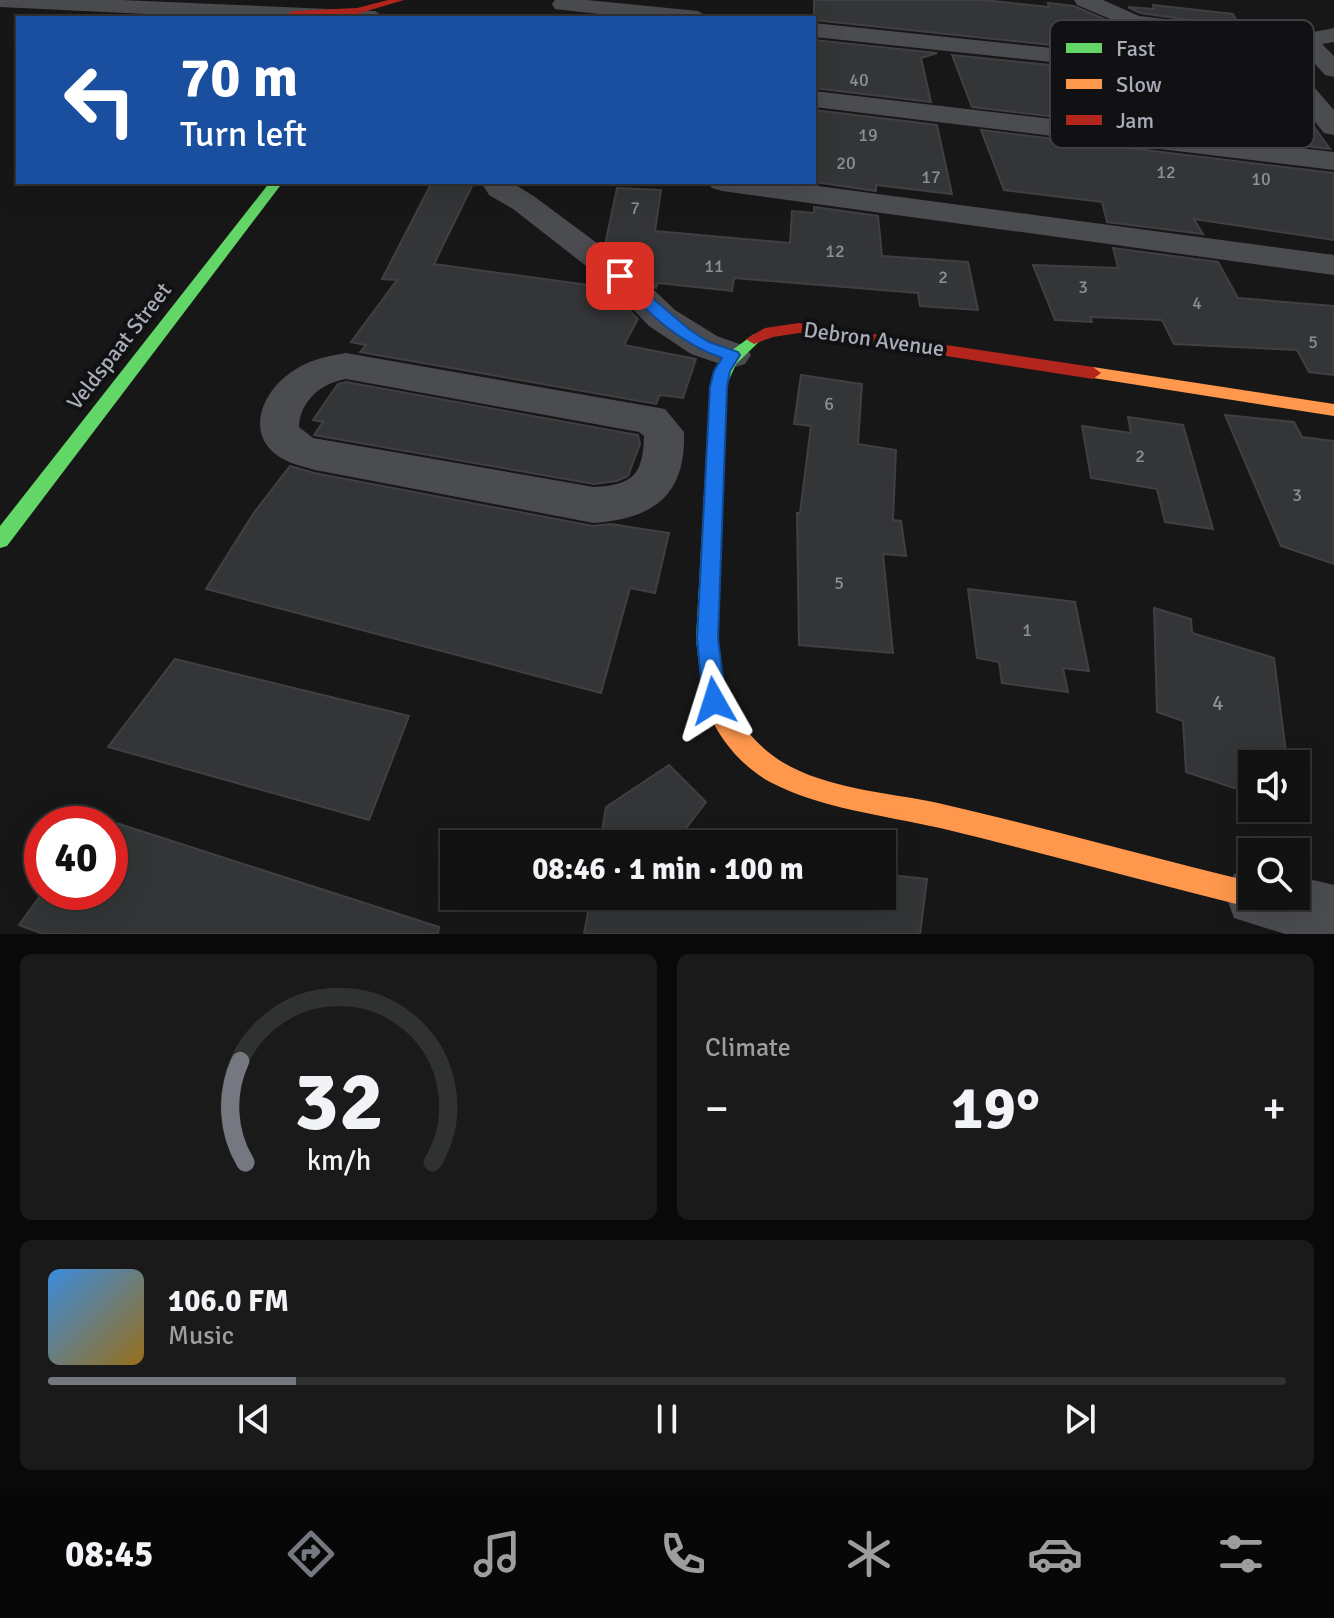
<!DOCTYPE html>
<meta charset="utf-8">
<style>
body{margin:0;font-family:Signika,sans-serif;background:#1a1a1a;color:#f1f3f6;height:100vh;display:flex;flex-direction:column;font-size:30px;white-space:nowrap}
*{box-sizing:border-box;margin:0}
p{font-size:26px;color:#9c9d9f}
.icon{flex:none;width:44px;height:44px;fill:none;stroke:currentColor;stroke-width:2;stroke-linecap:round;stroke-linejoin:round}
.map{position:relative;height:934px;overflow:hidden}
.drawer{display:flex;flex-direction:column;gap:20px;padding:20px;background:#090909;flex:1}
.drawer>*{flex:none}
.banner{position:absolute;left:16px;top:16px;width:800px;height:168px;border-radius:0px;box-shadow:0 8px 32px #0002,0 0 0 2px #303131;background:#1a4fa0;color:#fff;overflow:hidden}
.fabs{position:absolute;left:1238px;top:750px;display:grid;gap:16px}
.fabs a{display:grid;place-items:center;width:72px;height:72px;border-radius:0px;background:#111;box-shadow:0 8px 32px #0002,0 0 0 2px #303131;font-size:40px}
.speed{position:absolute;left:24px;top:806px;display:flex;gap:16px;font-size:40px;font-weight:700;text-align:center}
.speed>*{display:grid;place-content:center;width:104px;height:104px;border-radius:50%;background:#111;box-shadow:0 8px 32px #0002,0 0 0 2px #303131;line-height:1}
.speed .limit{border:12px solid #d22;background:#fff;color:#111}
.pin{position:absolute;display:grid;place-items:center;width:68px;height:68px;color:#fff;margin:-34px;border-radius:16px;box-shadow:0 4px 12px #0006}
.me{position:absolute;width:88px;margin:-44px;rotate:354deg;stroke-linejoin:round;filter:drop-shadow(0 0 6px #0008)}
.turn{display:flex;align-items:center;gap:28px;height:168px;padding:0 32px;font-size:36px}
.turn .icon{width:104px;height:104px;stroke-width:2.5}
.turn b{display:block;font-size:56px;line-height:68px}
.big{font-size:60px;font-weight:800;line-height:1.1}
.drawer .widget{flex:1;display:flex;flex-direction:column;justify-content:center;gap:12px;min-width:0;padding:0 28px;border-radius:12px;background:#1a1a1a}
.drawer .dial{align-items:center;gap:0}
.dial svg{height:208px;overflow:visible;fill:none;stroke:#303131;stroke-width:7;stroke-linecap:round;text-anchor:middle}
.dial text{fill:#f1f3f6;stroke:none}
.song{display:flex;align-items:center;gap:24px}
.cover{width:96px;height:96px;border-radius:12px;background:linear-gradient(135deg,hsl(210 70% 55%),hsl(40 70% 35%))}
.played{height:8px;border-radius:4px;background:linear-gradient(90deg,#757880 20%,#303131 20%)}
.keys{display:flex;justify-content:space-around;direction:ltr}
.heat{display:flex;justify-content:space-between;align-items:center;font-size:44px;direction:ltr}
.drawer .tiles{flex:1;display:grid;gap:20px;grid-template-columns:1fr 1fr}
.widget:last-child{grid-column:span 2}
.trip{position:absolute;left:440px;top:830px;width:456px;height:80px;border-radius:0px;background:#111;box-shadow:0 8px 32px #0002,0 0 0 2px #303131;font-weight:800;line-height:80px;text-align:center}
.tabs{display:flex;height:128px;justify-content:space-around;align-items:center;background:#070707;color:#9c9d9f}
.tabs .icon{width:56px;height:56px}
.tabs .current{color:#757880}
.tabs b{font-size:36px;color:#f1f3f6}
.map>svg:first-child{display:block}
.building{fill:#343537;stroke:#3f4043;stroke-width:2}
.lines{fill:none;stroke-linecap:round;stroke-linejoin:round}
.street{fill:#4b4c50;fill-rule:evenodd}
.fast{fill:#63d668;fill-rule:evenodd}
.slow{fill:#ff974d;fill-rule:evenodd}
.jam{fill:#b3261e;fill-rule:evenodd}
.route{fill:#1a73e8;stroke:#114b97;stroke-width:2}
.labels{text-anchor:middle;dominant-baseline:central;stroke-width:8;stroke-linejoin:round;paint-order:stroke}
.number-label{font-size:18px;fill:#8b8f98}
.street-label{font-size:22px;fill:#a8adb8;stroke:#111113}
.near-number-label{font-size:22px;fill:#8b8f98}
.key{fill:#111113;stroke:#3e4045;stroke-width:2}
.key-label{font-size:22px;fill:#a8adb8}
</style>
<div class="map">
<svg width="1334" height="934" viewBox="0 0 1334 934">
<rect width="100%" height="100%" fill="#171717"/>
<g class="building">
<path d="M814,0H984L1049,7L1048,3L1074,6L1134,32L1244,48L1256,63L1194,60L814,20Z"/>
<path d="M1153,5L1233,14L1240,27L1140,13L1128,7L1154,9Z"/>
<path d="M814,40L937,53L921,58L931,102L814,88Z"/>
<path d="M952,55L1194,80L1266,84L1269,90L1285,91L1304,119L1309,120L1330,149L972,107Z"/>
<path d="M814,110L937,125L952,194L876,185V191L814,182Z"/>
<path d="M981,130L1334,173V240L1194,219L1203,234L1107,222L1102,202L1004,190Z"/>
<path d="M432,182H474L434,264L595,286L597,278L638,319L624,345L696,359L683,398L660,395L656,404L360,352L366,345L351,342L397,280L382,279Z"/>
<path d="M617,188L661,190L655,231L790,243L792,211L814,213V207L878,216L882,256L968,262L978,310L920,306L918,293L734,278L732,291L658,283L656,288L605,245Z"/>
<path d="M1113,248L1218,262L1238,298L1334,306V375L1309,372L1297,350L1174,344L1162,320L1090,317L1092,322L1055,320L1033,265L1118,268Z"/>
<path d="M801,375L862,384L858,444L896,450L893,520L901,521L906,556L883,554L893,653L799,645L797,513H800L811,426L794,424Z"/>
<path d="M346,382L638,435L640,444L628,476L617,481L594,484L314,435L323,422L313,420L338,384Z"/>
<path d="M1225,415L1294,422L1302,437L1334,441V564L1281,546Z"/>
<path d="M1128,417L1183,425L1213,529L1165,522L1157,489L1091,478L1082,426L1131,433Z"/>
<path d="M290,466L314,473L593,526L611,524L669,533L655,593L630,588L601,693L206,589L253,514Z"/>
<path d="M968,589L1075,602L1089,671L1063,668L1068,692L1002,683L999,662L977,658Z"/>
<path d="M1154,608L1191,619L1192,633L1274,658L1287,761L1254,749L1252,794L1186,772L1183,721L1157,712Z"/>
<path d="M175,659L409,716L369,820L108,747Z"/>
<path d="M669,765L706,802L674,844H600L606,807Z"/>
<path d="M110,821L439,927L438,934H43L19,925L43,892H110Z"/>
<path d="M882,874L927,879L920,934H584L591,896H882Z"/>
</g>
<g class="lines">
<g class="street">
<path d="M0,0H121L375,11L386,18H230L0,7Z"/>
<path d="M555,0H587L698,11L709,18H635L563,10L555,9L552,4Z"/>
<path d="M1074,0H1103L1139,16L1216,25L1261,35L1299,70L1334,110V135L1324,133L1283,82L1194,77L814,37V23L1194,63L1267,66L1245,45L1134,29L1077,5Z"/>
<path d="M1334,28V42L1322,44L1334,56V77L1325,75L1297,44L1308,33Z"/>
<path d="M814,91L1334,152V170L814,107Z"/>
<path d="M481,182H511L535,197L632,269L675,310L717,336L745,346L751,355L745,364L732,368L691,354L649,326L608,283L513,209L489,195Z"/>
<path d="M707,182H788L1334,255V275L722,191L712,188Z"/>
<path d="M346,353L665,409L684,432C686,496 654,518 594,523L315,470C306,467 294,465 285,460C243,439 260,392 293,371C308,360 328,356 346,353ZM346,379L639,432L644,436C643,476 632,485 594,487L313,438L299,427C300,401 321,383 346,379Z"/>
<path d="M1252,867V896H1296V876L1334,885V934H1285L1234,918L1226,896L1234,874Z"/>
</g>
<g class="fast">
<path d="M270,182H283L7,546L0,548V526Z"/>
<path d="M754,334L762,339L736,364L726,387L718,639L724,692L721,700L713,703L705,700L702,692L696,639L710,387L723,357Z"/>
</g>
<g class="slow">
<path d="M1093,367L1334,404V416L1087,377L1085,373Z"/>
<path d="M713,681L721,684C734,715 750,741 779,760C824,789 887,792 938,803C1043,827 1147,856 1252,882V896H1265L1261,904L1252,908C1148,882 1044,853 940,828C883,815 822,809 770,782C737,764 710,728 702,692L705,684Z"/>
</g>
<g class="jam">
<path d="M388,0H404L357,14L293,17L288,14L293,11L357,8Z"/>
<path d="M799,323L1093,367L1101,373L1093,379L799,333L773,337L754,344L746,339L765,328Z"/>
</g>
</g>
<path class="route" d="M620,271L690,330L709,342L738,352L740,355L730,371L727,387L718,639L726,701L722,709L714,712L706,709L703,701L697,639L710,387L714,371L722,358C677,342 648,312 615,279V272Z"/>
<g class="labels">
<g class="number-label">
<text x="859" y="80">40</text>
<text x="868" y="135">19</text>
<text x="846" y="163">20</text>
<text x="1166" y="172">12</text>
<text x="931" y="177">17</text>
<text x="1261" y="179">10</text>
<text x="635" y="208">7</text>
<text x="835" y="251">12</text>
<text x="714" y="266">11</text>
<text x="943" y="277">2</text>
<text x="1083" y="287">3</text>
<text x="1197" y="303">4</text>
<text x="1313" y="342">5</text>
<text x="829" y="404">6</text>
<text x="1140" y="456">2</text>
<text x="1297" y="495">3</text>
<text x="839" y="583">5</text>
<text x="1027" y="630">1</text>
</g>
<g class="street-label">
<text transform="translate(874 339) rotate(8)">Debron Avenue</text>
<text transform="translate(119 346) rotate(-52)">Veldspaat Street</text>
</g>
<g class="near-number-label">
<text x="1218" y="702">4</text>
</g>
</g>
<rect x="1050" y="20" width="264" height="128" rx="12" class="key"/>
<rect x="1066" y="43" width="36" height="10" fill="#63d668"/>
<rect x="1066" y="79" width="36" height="10" fill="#ff974d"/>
<rect x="1066" y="115" width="36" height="10" fill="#b3261e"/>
<g class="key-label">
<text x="1116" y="56">Fast</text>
<text x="1116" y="92">Slow</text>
<text x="1116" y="128">Jam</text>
</g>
</svg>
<div class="fabs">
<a><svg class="icon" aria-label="sound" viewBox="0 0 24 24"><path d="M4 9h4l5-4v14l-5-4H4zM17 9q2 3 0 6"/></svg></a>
<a><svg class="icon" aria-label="search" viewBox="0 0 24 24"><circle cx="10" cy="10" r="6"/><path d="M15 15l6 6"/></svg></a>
</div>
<div class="speed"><div class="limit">40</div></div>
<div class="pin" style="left:620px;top:276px;background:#d93025"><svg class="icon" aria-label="arrive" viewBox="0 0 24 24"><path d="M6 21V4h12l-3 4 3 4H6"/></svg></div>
<svg class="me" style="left:714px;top:701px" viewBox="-20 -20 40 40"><path d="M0-17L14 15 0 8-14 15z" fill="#1a73e8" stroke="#fff" stroke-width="4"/></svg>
<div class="trip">08:46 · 1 min · 100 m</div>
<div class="banner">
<div class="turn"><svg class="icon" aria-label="left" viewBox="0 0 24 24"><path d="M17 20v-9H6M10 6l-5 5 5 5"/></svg><div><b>70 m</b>Turn left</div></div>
</div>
</div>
<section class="drawer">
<div class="tiles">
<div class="widget dial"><svg viewBox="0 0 100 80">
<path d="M14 69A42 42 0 1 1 86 69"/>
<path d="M14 69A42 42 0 0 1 12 30" stroke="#757880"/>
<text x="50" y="56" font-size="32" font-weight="700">32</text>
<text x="50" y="72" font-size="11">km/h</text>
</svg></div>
<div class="widget"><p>Climate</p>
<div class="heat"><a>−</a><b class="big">19°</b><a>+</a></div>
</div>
<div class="widget">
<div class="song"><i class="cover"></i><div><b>106.0 FM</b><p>Music</p></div></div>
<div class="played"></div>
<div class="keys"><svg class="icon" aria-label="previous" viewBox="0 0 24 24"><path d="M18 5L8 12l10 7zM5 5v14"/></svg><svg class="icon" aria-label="pause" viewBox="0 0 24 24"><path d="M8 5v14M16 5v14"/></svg><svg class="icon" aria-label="next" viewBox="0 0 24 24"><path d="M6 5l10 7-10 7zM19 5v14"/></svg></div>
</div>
</div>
</section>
<nav class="tabs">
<b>08:45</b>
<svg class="icon current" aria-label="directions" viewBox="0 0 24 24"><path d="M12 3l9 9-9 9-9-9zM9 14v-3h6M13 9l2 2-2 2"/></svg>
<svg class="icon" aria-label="music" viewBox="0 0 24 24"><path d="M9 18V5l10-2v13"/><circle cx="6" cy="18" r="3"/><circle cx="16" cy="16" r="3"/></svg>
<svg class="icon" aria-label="phone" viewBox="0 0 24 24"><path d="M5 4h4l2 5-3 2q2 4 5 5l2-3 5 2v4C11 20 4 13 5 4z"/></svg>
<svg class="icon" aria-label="climate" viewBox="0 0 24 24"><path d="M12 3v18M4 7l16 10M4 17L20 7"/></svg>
<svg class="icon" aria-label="car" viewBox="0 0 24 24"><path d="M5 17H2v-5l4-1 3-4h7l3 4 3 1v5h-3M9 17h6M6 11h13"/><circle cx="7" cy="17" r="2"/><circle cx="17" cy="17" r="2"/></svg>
<svg class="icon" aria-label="filters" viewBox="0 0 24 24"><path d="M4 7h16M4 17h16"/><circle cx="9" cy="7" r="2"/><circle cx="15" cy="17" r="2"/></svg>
</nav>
